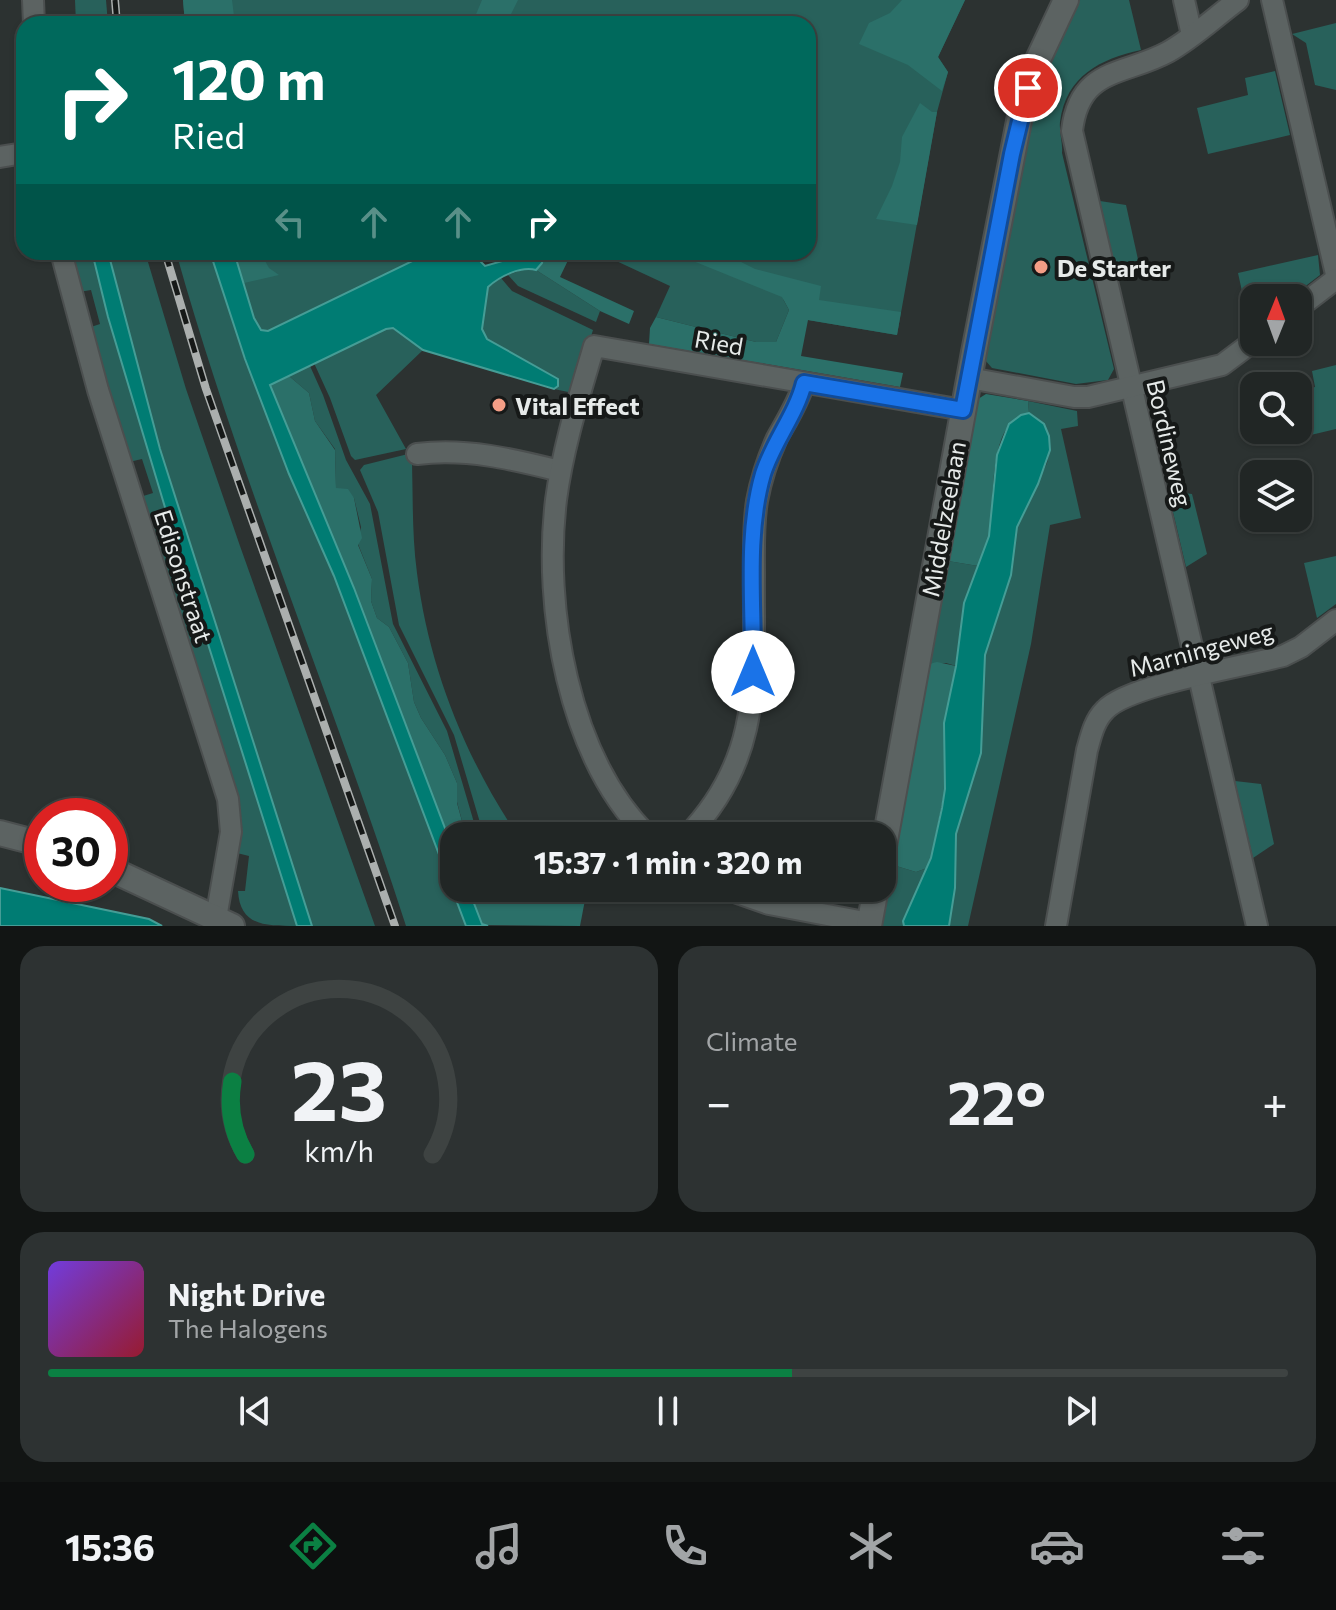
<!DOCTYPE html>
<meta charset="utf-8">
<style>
body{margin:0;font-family:Commissioner,sans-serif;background:#2d3232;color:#f1f3f6;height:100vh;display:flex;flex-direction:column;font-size:30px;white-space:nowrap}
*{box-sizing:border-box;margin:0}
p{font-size:26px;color:#a2a5a7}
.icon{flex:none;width:44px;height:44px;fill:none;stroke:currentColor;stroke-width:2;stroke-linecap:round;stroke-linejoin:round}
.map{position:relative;height:926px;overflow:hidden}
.panel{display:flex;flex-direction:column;gap:20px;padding:20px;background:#121514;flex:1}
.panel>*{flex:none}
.top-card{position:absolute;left:16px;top:16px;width:800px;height:244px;border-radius:24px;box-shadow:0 2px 6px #0004,0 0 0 2px #3e4342;background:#00695c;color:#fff;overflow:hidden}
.needle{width:52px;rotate:1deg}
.buttons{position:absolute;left:1240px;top:284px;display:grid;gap:16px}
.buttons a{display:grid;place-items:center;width:72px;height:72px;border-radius:16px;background:#212625;box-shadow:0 2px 6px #0004,0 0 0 2px #3e4342;font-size:40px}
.speed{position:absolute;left:24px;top:798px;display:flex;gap:16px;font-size:40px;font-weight:700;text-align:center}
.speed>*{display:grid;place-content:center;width:104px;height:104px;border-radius:50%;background:#212625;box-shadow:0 2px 6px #0004,0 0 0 2px #3e4342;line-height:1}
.speed .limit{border:12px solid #d22;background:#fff;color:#111}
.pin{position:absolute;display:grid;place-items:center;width:68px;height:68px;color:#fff;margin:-34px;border:4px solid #fff;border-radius:50%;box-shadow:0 2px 8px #0007}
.me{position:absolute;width:88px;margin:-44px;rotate:0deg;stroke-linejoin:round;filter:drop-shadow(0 0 6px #0008)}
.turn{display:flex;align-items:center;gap:28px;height:168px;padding:0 24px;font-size:36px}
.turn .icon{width:104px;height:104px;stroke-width:2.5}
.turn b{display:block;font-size:56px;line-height:68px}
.lanes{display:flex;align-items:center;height:76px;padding:0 24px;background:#0003;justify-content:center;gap:40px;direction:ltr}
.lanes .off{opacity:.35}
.big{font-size:60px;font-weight:700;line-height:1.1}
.panel .card{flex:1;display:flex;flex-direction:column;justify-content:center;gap:12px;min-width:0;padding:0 28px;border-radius:24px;background:#2d3232}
.panel .dial{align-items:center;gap:0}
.dial svg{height:208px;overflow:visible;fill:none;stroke:#3e4342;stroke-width:7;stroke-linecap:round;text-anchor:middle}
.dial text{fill:#f1f3f6;stroke:none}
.song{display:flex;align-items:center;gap:24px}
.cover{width:96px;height:96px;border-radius:12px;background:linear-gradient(135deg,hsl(260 70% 55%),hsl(350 70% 35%))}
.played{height:8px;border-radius:4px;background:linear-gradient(90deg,#0b8043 60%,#3e4342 60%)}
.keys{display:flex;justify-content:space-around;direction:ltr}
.heat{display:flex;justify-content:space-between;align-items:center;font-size:44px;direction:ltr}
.panel .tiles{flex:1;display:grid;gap:20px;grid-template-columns:1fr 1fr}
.card:last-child{grid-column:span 2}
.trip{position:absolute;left:440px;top:822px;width:456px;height:80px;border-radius:24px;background:#212625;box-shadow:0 2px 6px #0004,0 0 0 2px #3e4342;font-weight:700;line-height:80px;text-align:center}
.tab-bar{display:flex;height:128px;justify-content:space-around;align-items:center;background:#0d0f0f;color:#a2a5a7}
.tab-bar .icon{width:56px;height:56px}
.tab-bar .active{color:#0b8043}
.tab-bar b{font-size:36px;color:#f1f3f6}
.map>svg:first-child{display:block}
.green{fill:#28615b}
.forest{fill:#2b7069}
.water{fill:#007c73;stroke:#459d96;stroke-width:2}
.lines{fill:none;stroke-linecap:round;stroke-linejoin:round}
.street-casing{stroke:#4b4f4f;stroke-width:24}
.secondary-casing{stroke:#4b4f4f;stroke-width:28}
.street{stroke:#5c6362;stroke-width:20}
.secondary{stroke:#5c6362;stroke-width:24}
.rail-casing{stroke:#abafae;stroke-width:8}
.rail{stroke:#161918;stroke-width:5;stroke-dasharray:15;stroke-linecap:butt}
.route-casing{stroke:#114b97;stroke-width:20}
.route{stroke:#1a73e8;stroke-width:14}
.poi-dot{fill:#f49e86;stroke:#161918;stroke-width:3}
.labels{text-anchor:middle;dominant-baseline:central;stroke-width:8;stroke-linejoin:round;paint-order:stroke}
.poi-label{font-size:24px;font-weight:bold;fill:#e6eae9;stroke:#161918;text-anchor:start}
.street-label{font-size:24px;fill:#e6eae9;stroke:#161918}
</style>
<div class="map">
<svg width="1336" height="926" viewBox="0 0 1336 926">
<rect width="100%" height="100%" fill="#2c3231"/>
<g class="green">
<path d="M75,0H106L108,24H76Z"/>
<path d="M183,0H965L938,57L948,72L937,112L897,335L808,320L783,299L789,310L776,342H756L656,317L670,286L597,252H808V24H185Z"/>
<path d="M1079,0H1129L1141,50C1100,59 1066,76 1060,122C1059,132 1063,144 1062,153L1114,369L1108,380L1076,384L992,368L985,360L1030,124L1048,66Z"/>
<path d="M1336,23V90L1315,85L1306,43L1292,34Z"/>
<path d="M1275,71L1290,135L1208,154L1197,108L1248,95L1245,78Z"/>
<path d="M1100,201L1126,205L1139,264L1118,279Z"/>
<path d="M70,252H92L108,317L167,514L297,926C265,926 240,926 238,891H245L249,856L237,853L240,830L140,497L153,493L142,459L129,462L88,328L100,324L91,290L79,292Z"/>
<path d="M108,252H145L186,389L240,546L375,926H312L160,449Z"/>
<path d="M176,252H210L245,359L289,474L334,576L466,926H406C333,700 240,480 176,252Z"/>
<path d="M234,252H431L268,331L261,330L254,318Z"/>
<path d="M1318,255L1320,275L1290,298H1254V326L1250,328L1238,273Z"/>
<path d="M527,268L536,270L600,311L596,322L518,286L508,275Z"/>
<path d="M501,278L512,291L593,330L573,393L554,389L559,385L558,379L487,339L482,329L488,287Z"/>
<path d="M393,328L423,350L376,395L406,449L355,460L351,456L330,398L314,363L386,329Z"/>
<path d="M1336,365V429L1277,443L1274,430H1298V391L1315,387L1312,371Z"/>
<path d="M310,366L323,395L346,460L370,504L393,624L447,731L478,836H466L457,802V783L445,755L421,718L414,702L408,663L389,627L377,618L371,601L372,579L358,544L361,527L354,498L336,489L335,449L315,421L309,393L289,376Z"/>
<path d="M1028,401L1077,411L1078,426L1061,429L1081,518L1050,525L1031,644L968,926H949L955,888L956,834L981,753L985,655L1011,575L1017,527L1047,463L1050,450L1049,437L1044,425L1029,413Z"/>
<path d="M408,454L412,462C413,499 412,536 417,573C429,667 465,758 518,836H484L454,735L399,625L378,512L360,470L364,465Z"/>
<path d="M1168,491L1192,494L1207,554L1186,567Z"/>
<path d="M1336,556V604L1317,618L1304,563Z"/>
<path d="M948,561L978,566L964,603L956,666L946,663L929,664Z"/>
<path d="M1235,781L1261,784L1274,844L1253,858Z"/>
<path d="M893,865L916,872L927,868L903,921L904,926H882Z"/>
</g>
<g class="forest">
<path d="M183,0H232L235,24H185Z"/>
<path d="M482,0H518L506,24H472Z"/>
<path d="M902,0H965L938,57L948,72L942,91L908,65L859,44L869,23L890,13Z"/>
<path d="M920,103L932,112H937L917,225L876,219L892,186L900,162L902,137Z"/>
<path d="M234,252H260L269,268L279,275L244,283Z"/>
<path d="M544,252H572L560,277L634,311L629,324L600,311L536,270L542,263Z"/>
<path d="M671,252H721L755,269L821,286L819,300L901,312L897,335L808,320L801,356L903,373L900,387L649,344L650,328L656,317L756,342H776L789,310L782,297Z"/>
<path d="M289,376L309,393L315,421L335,450L336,488L348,489L354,498L362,538L358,545L372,579L371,601L377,618L389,627L408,663L414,702L421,718L445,755L457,783V803L466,836H454V852L354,588L270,384Z"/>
<path d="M986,394L1028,401L1029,413C987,420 995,498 990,530C988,542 983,554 978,566L948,561L978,399Z"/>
<path d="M937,662L956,666L944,723L945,789L931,858L927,868L916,872L893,865L929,664Z"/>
<path d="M468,888H558L585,900L580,926L482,925Z"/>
</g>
<g class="water">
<path d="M92,252H108L160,449L312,926H297L167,514L108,317Z"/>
<path d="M210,252H234L254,318L261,330L268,331L431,252H471L485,266L506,260V252H544L542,263L536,270C521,266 500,276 488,287L482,329L487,339L558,379V386L554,389L423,350L393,328L386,329L270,385L354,588L454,852V888H468L482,924L488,926H466L334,576L289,474L245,359Z"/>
<path d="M1029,413L1044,424L1049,436L1050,450L1038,484L1017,527L1011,575L985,655L981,753L956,834L955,888L949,926H904L903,921L931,858L942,808L945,789L944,723L956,666L964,603L989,536L997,455L1009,424L1021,415Z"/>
<path d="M0,888L149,919L162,926H0Z"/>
</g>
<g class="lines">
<g class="street-casing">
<g id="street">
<path d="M33,0L34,24"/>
<path d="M1184,0L1192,35"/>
<path d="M1238,0C1215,17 1193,38 1168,52C1124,76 1079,67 1072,131L1257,926"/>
<path d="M1272,0L1336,274"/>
<path d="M0,157L24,153"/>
<path d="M61,252L98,390L228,799L231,832L216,918"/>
<path d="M1298,308L1336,279"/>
<path d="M969,378L1074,397H1088L1222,365L1254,341"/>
<path d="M417,454C467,448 512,459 560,471"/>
<path d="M648,836C568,757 543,607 556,500C563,447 579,397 594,346L963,410"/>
<path d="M687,836C764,756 753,676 754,574C754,550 753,525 757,501C761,479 768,458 777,438C787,420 798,403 804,383"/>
<path d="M723,888L769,904L870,923"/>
<path d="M587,892L600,888"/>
<path d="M1056,926L1087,750C1091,736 1094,721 1105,710C1128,685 1245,666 1283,656L1301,647L1336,620"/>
</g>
</g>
<g class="secondary-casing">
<g id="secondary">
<path d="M0,833L42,844"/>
<path d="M882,857L974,352L1021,111L1035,66L1066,0"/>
<path d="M110,869L232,926"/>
<path d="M869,926L876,888"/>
</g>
</g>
<use href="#street" class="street"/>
<use href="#secondary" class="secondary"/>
<g class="rail-casing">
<g id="rail">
<path d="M115,0L117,24"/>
<path d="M165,252L206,389L395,926"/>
</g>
</g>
<use href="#rail" class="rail"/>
</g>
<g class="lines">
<g class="route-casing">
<path id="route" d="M753,672C754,607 745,536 763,474C773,442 796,415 804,383L963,410L1012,154L1028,88"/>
</g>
<use href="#route" class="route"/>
</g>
<g class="poi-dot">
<circle cx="1041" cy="267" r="8"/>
<circle cx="499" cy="405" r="8"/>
</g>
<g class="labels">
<g class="poi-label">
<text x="1057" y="267">De Starter</text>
<text x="515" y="405">Vital Effect</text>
</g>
<g class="street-label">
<text transform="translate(719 342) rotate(10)">Ried</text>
<text transform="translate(1170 443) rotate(77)">Bordineweg</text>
<text transform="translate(943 519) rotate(-80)">Middelzeelaan</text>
<text transform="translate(184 576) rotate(72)">Edisonstraat</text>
<text transform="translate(1201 649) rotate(-15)">Marningeweg</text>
</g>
</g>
</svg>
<div class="buttons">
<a><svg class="needle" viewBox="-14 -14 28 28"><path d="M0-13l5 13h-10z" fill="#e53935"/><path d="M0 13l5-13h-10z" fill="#a2a5a7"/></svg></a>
<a><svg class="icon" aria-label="search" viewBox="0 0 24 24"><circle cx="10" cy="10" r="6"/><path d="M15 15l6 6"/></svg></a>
<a><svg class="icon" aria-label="layers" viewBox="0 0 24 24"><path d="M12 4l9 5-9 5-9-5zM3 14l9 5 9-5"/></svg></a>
</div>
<div class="speed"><div class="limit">30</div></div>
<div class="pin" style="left:1028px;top:88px;background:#d93025"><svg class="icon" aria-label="arrive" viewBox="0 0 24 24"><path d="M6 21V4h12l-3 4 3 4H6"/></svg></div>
<svg class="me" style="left:753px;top:672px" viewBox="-20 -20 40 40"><circle r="19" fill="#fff"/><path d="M0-13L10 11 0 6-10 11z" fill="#1a73e8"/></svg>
<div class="trip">15:37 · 1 min · 320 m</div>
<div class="top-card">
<div class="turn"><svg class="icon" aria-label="right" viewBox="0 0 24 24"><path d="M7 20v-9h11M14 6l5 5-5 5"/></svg><div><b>120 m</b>Ried</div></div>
<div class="lanes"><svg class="icon off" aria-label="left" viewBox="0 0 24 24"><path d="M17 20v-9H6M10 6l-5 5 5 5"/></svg><svg class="icon off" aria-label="ahead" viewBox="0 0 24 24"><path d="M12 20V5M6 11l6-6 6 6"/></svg><svg class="icon off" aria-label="ahead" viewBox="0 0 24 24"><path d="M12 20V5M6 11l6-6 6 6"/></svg><svg class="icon" aria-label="right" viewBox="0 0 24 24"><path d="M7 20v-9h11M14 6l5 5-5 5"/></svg></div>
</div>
</div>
<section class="panel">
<div class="tiles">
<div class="card dial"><svg viewBox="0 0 100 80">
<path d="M14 69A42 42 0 1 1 86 69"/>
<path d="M14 69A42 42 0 0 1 9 41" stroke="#0b8043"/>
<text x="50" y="56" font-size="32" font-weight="700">23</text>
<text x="50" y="72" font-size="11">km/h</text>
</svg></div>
<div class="card"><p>Climate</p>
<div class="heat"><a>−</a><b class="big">22°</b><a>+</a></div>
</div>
<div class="card">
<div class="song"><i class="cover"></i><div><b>Night Drive</b><p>The Halogens</p></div></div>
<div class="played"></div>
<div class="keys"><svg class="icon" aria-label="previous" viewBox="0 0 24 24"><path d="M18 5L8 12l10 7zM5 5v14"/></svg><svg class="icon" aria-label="pause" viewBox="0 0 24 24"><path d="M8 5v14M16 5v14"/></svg><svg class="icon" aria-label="next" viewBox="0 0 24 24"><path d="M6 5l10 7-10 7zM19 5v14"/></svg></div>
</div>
</div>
</section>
<nav class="tab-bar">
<b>15:36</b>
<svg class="icon active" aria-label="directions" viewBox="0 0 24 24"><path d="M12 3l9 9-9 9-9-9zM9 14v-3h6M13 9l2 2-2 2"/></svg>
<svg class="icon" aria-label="music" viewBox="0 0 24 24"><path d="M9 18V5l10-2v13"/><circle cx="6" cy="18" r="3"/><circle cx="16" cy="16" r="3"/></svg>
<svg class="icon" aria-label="phone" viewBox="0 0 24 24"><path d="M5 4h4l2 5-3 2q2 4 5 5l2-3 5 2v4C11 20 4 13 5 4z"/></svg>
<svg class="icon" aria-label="climate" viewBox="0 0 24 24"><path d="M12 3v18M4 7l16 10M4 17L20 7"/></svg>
<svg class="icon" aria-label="car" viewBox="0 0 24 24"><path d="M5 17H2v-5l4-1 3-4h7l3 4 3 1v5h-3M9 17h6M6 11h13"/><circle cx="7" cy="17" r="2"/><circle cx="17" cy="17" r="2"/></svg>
<svg class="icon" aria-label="filters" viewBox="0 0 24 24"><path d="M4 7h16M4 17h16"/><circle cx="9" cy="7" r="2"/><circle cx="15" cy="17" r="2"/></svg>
</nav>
